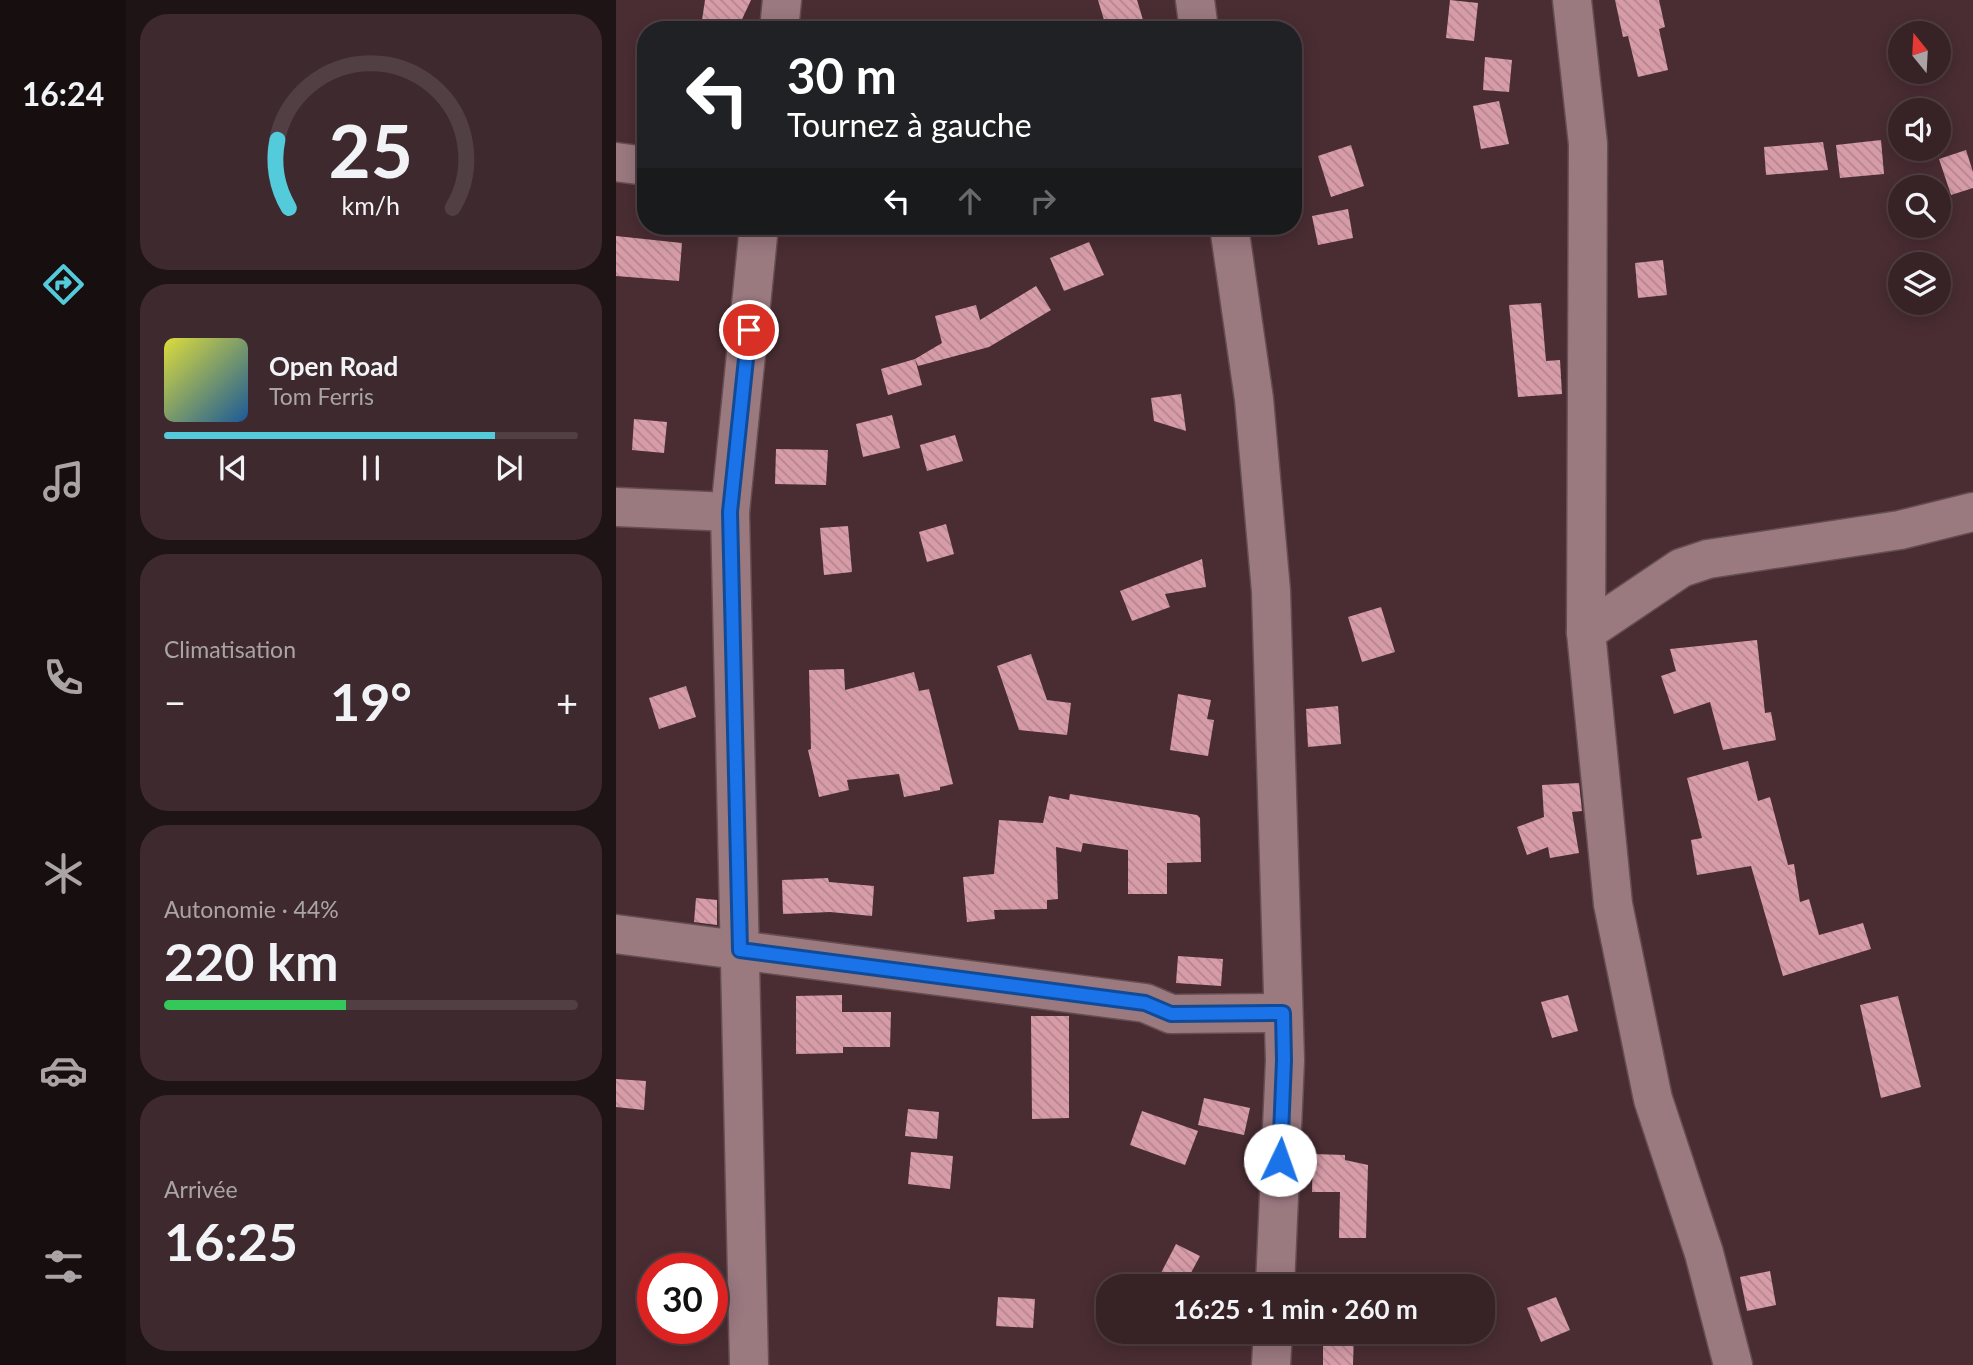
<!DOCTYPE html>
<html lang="fr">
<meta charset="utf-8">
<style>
body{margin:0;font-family:Lato,sans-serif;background:#3e2a2e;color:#f1f3f6;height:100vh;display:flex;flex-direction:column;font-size:26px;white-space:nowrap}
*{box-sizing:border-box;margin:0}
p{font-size:23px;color:#aaa4a7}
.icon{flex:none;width:38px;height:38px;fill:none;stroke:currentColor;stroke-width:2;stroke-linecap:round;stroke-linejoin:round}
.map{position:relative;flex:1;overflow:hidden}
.drawer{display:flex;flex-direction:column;gap:14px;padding:14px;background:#1e1315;width:490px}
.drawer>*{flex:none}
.guide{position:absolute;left:21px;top:21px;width:665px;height:214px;border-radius:28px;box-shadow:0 4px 18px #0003,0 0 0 2px #513f43;background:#202124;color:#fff;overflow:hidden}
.needle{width:46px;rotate:342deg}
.controls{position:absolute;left:1272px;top:21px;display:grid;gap:14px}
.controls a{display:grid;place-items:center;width:63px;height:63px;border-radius:50%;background:#372226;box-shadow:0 4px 18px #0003,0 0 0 2px #513f43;font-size:35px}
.speed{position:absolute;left:21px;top:1253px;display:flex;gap:14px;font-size:35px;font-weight:700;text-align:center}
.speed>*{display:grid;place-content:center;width:91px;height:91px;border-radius:50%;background:#372226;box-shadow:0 4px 18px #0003,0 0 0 2px #513f43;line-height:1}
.speed .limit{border:10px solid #d22;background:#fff;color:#111}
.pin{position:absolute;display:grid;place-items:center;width:60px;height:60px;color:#fff;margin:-30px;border:4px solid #fff;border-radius:50%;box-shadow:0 2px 7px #0007}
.me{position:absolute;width:77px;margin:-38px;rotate:3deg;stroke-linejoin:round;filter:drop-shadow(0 0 5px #0008)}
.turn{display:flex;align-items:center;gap:24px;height:147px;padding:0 35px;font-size:32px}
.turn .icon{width:91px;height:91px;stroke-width:2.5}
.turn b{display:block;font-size:49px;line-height:60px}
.lanes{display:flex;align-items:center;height:66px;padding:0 35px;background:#0003;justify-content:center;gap:35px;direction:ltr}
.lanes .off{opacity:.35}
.big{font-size:52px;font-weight:700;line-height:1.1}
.drawer .tile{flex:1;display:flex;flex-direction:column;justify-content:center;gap:10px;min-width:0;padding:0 24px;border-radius:28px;background:#3e2a2e}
.drawer .dial{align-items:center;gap:0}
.dial svg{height:182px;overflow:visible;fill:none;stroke:#513f43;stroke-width:7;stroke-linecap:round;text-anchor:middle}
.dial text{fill:#f1f3f6;stroke:none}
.song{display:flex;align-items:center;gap:21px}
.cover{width:84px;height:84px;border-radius:10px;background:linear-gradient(135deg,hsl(60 70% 55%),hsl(210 70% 35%))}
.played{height:7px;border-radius:4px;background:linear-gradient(90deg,#53cbda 80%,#513f43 80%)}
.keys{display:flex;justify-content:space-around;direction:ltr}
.heat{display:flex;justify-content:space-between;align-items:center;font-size:38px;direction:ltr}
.charge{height:10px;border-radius:5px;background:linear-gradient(90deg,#34c759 44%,#513f43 0)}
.trip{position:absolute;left:480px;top:1274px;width:399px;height:70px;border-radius:28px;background:#372226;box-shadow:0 4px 18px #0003,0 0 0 2px #513f43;font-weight:700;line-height:70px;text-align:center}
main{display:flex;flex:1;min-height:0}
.dock{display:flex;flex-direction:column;width:126px;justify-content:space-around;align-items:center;background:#160e0f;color:#aaa4a7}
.dock .icon{width:49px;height:49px}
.dock .current{color:#53cbda}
.dock b{font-size:32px;color:#f1f3f6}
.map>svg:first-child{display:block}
.building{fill:url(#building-back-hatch)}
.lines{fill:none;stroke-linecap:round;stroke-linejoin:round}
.minor-casing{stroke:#654d52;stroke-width:41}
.minor{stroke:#9a797f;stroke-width:38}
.route-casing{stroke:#114b97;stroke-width:18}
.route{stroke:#1a73e8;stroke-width:12}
</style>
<main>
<nav class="dock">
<b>16:24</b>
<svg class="icon current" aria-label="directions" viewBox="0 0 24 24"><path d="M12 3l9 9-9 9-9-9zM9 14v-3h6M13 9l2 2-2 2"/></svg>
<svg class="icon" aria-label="music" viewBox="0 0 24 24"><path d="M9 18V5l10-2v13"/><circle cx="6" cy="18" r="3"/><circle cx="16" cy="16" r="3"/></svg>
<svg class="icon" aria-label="phone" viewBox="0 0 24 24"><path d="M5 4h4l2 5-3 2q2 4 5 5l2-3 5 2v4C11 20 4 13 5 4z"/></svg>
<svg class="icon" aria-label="climate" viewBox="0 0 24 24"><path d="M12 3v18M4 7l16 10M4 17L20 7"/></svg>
<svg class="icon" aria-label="car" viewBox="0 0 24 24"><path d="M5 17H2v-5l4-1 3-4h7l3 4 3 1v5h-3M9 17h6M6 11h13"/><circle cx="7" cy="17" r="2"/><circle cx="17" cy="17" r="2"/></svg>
<svg class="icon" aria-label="filters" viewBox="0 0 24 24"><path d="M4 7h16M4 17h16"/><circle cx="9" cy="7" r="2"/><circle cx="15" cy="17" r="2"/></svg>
</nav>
<section class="drawer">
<div class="tile dial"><svg viewBox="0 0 100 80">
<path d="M14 69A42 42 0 1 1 86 69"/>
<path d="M14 69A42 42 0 0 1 9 39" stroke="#53cbda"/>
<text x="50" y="56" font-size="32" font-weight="700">25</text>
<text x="50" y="72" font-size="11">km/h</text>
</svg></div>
<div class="tile">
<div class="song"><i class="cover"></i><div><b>Open Road</b><p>Tom Ferris</p></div></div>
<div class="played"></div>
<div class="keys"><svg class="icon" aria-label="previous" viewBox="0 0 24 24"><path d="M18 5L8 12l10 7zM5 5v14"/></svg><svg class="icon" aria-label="pause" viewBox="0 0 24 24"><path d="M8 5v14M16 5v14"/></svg><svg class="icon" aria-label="next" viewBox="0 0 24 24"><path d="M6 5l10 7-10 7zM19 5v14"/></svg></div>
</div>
<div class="tile"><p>Climatisation</p>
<div class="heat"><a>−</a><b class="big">19°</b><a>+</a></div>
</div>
<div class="tile"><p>Autonomie · 44%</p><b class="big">220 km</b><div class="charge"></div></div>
<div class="tile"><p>Arrivée</p><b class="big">16:25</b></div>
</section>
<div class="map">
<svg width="1357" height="1365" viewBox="0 0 1357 1365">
<defs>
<pattern id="building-back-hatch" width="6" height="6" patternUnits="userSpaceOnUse" patternTransform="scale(1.75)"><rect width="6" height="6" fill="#d79ca8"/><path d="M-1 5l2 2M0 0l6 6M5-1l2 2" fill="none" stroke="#b3868f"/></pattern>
</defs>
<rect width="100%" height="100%" fill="#492d33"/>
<g class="building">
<path d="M89,0H135L121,30L85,27Z"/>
<path d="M482,0H521L530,30H491Z"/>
<path d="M834,0L862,3L858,41L830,38Z"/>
<path d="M999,0H1043L1049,27L1043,29L1052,70L1022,77L1012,36L1007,37Z"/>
<path d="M869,57L896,60L893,92L867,90Z"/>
<path d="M883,101L893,144L865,149L857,106Z"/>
<path d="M1265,140L1268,174L1224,178L1220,145Z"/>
<path d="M1207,142L1212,170L1150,175L1148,147Z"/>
<path d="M735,145L748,186L715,197L702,156Z"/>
<path d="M1350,150L1357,172V188L1335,195L1323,159Z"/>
<path d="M732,209L737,238L702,245L696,216Z"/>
<path d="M0,236L66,243L63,281L0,276Z"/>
<path d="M473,242L488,275L448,291L434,258Z"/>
<path d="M1047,260L1051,295L1022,298L1019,263Z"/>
<path d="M420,286L435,310L373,347L302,366L299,359L326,343L319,316L360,305L364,320Z"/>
<path d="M925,303L930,361L944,360L946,394L902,397L893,305Z"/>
<path d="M299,359L306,385L272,395L265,369Z"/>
<path d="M565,394L570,431L538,421L535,398Z"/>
<path d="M276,415L284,448L247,457L240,424Z"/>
<path d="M18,419L51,422L48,453L16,450Z"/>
<path d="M339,435L347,461L311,471L304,445Z"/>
<path d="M160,449L212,450L210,485L159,484Z"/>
<path d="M330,524L338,554L311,562L303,532Z"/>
<path d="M232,526L236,572L208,575L204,528Z"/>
<path d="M586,559L590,587L549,594L554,607L516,621L504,591Z"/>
<path d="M765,607L779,652L746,662L732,617Z"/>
<path d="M1141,640L1149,713L1155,712L1160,740L1107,750L1094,702L1058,714L1045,676L1060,671L1054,649Z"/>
<path d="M415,654L431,700L455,703L451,735L403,730L381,666Z"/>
<path d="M228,669L229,690L298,672L303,691L313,689L337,784L324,787V790L288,797L283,774L231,780L233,790L203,797L192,750L195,749L193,670Z"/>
<path d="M70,686L80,717L43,729L33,698Z"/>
<path d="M562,694L595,700L591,719L598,720L592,756L554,750Z"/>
<path d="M722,706L725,744L692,747L690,709Z"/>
<path d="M1132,761L1142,801L1154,797L1172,865L1178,864L1184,902L1193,899L1203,935L1247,923L1255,949L1167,976L1135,866L1081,875L1075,840L1086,838L1071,778Z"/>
<path d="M963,783L966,811L956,812L963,853L934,858L932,847L911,855L901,827L928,817L926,785Z"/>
<path d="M454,794L581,815L584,818L585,862L551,863V894H512V850L467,843L465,852L440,847L442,899L431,900V909L378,910L379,919L351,922L347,877L378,874L383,820L427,823L433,796L453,800Z"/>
<path d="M212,878L213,882L258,886L256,916L214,912L167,914L166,880Z"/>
<path d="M80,898L101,900V925L78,922Z"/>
<path d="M562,956L607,959L605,986L560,983Z"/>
<path d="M226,995V1012H275L274,1047H227V1053L180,1054V996Z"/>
<path d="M952,995L962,1031L936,1038L925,1002Z"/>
<path d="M1282,996L1305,1087L1265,1098L1244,1005Z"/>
<path d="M415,1016H453V1118L416,1119Z"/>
<path d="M0,1079L30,1081L28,1110L0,1107Z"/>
<path d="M588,1098L634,1108L628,1135L582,1125Z"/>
<path d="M292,1109L323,1112L321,1139L289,1136Z"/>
<path d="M526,1111L582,1131L569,1165L514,1145Z"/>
<path d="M295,1152L337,1156L334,1189L292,1184Z"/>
<path d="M697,1154L729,1155V1160L752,1165L750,1238H723L724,1192H696Z"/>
<path d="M560,1244L584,1256L568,1286L545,1273Z"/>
<path d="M1154,1271L1160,1305L1131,1311L1124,1277Z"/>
<path d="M382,1297L419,1299L417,1328L380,1326Z"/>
<path d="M940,1297L954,1330L925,1342L911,1308Z"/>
<path d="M707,1332H738L737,1365H707Z"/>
</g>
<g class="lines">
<g class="minor-casing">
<g id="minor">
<path d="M579,0L583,30"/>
<path d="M956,0L972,144L970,632L997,904L1037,1099L1088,1253L1117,1365"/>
<path d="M163,30L166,0"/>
<path d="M0,162L30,166"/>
<path d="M613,226L638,399L655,591L669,1060L659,1286"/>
<path d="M0,507L114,512"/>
<path d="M970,632L1065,568L1092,559L1284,530L1357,512"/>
<path d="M0,934L529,1003L555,1014L667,1013"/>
<path d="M133,1365L114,512L143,226"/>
<path d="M655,1365L657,1332"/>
</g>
</g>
<use href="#minor" class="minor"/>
</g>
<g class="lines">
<g class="route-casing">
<path id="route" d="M133,330L114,512L124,950L529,1003L555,1014L667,1013L668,1060L664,1160"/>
</g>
<use href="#route" class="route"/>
</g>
</svg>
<div class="controls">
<a><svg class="needle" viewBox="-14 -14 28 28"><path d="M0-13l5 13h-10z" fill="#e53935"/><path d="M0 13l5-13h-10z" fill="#aaa4a7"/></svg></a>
<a><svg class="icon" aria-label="sound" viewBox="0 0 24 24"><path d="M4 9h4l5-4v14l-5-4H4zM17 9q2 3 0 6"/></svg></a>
<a><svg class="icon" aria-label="search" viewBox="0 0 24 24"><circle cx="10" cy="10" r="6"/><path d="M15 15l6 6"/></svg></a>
<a><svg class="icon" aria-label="layers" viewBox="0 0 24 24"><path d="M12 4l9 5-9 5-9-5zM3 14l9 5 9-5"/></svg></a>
</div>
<div class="speed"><div class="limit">30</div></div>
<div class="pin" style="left:133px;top:330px;background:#d93025"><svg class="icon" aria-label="arrive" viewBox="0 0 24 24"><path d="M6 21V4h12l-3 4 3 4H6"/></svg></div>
<svg class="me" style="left:664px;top:1160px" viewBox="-20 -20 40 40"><circle r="19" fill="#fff"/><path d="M0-13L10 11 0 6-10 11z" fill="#1a73e8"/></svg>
<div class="trip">16:25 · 1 min · 260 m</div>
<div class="guide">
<div class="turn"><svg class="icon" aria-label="left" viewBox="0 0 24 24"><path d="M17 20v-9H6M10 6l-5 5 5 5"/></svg><div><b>30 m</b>Tournez à gauche</div></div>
<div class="lanes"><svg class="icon" aria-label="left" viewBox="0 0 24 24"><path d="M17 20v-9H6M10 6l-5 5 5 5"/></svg><svg class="icon off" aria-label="ahead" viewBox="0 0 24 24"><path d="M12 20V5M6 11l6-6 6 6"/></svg><svg class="icon off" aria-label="right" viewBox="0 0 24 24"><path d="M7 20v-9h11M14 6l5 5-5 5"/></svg></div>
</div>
</div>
</main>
